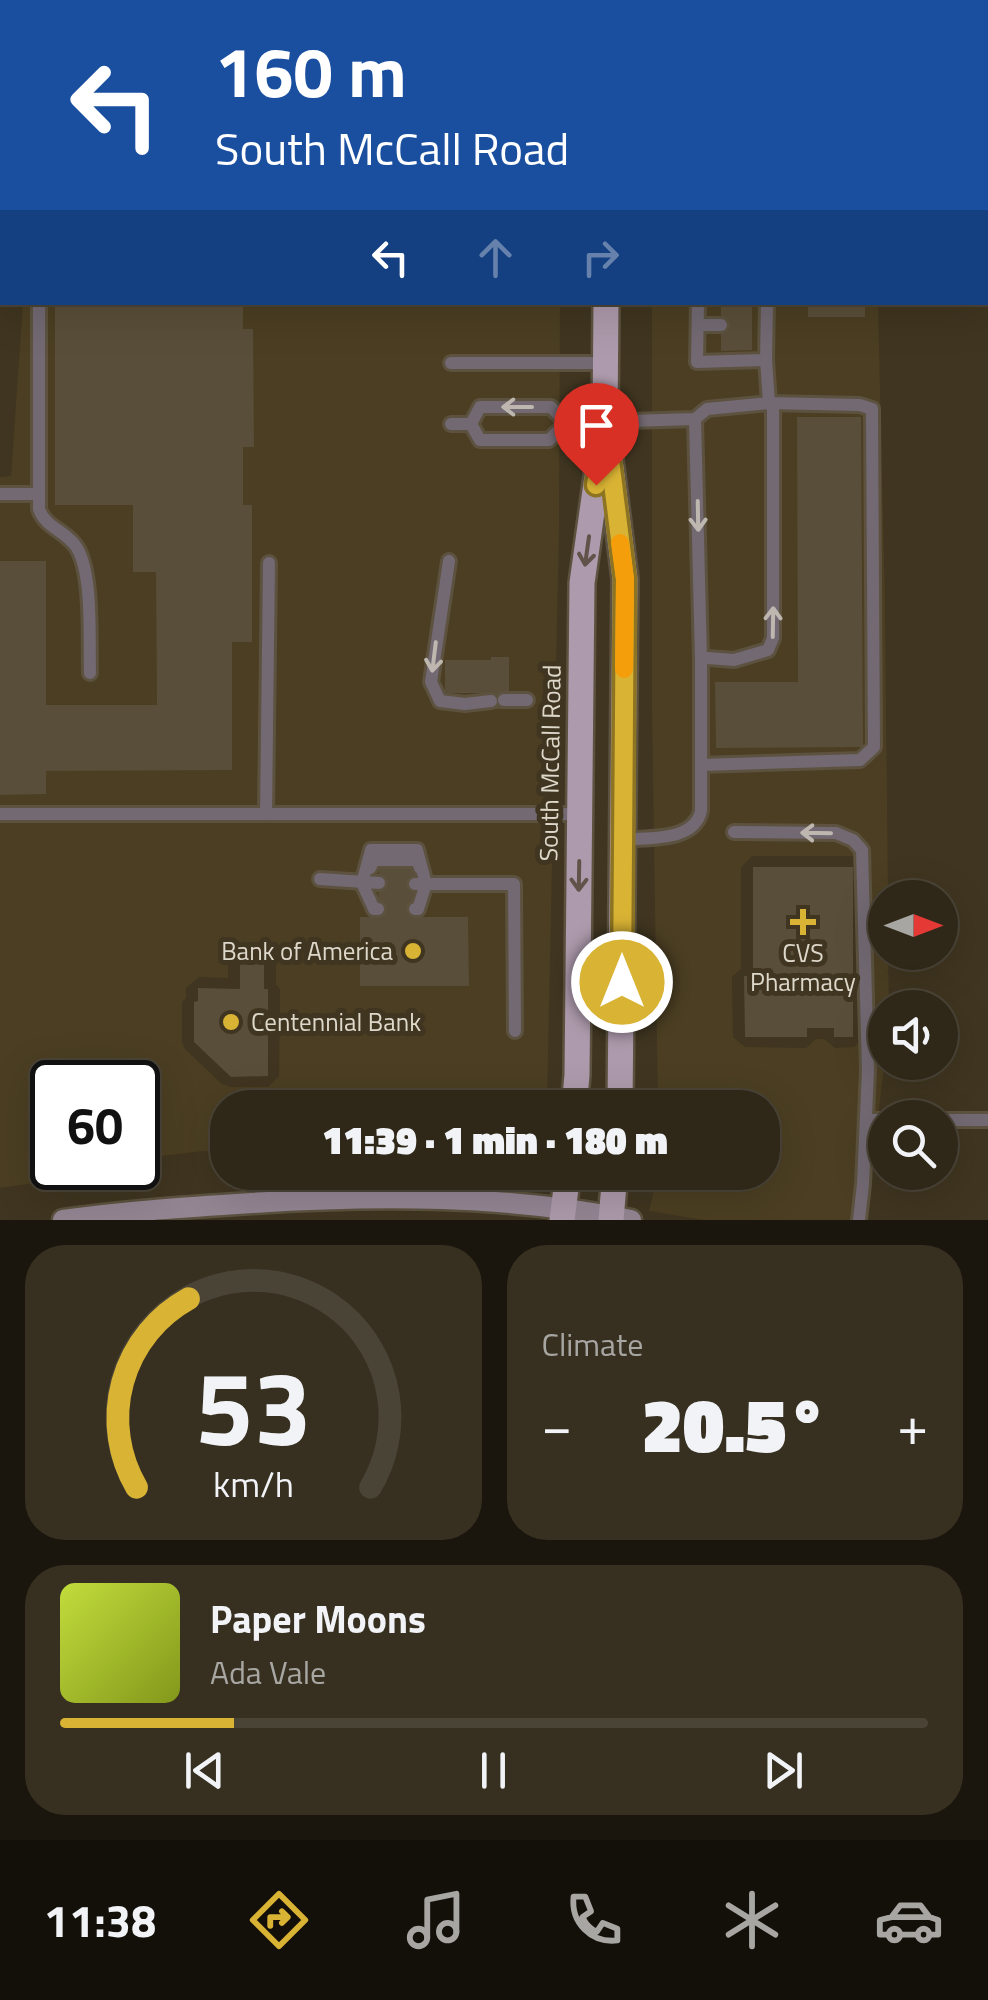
<!DOCTYPE html>
<meta charset="utf-8">
<style>
body{margin:0;font-family:"Titillium Web",sans-serif;background:#373021;color:#f1f3f6;height:100vh;display:flex;flex-direction:column;font-size:38px;white-space:nowrap}
*{box-sizing:border-box;margin:0}
p{font-size:32px;color:#a7a6a2}
.icon{flex:none;width:55px;height:55px;fill:none;stroke:currentColor;stroke-width:2;stroke-linecap:round;stroke-linejoin:round}
.map{position:relative;height:1220px;overflow:hidden}
.panel{display:flex;flex-direction:column;gap:25px;padding:25px;background:#1a160d;flex:1}
.panel>*{flex:none}
.guide{position:absolute;left:0px;top:0px;width:990px;height:305px;box-shadow:0 10px 40px #0002,0 0 0 2px #4a4437;background:#1a4fa0;color:#fff;overflow:hidden}
.needle{width:65px;rotate:90deg}
.fabs{position:absolute;left:868px;top:880px;display:grid;gap:20px}
.fabs a{display:grid;place-items:center;width:90px;height:90px;border-radius:50%;background:#2f2818;box-shadow:0 10px 40px #0002,0 0 0 2px #4a4437;font-size:50px}
.speed{position:absolute;left:30px;top:1060px;display:flex;gap:20px;font-size:50px;font-weight:700;text-align:center}
.speed>*{display:grid;place-content:center;width:130px;height:130px;border-radius:50%;background:#2f2818;box-shadow:0 10px 40px #0002,0 0 0 2px #4a4437;line-height:1}
.speed .limit{border:5px solid #111;border-radius:15px;background:#fff;color:#111}
.pin{position:absolute;display:grid;place-items:center;width:85px;height:85px;color:#fff;margin:-102px -42px;border-radius:50% 50% 50% 0;rotate:-45deg;box-shadow:0 0 10px #0007}
.pin .icon{rotate:45deg}
.me{position:absolute;width:110px;margin:-55px;rotate:0deg;stroke-linejoin:round;filter:drop-shadow(0 0 8px #0008)}
.turn{display:flex;align-items:center;gap:35px;height:210px;padding:0 50px;font-size:45px}
.turn .icon{width:130px;height:130px;stroke-width:2.5}
.turn b{display:block;font-size:70px;line-height:85px}
.lanes{display:flex;align-items:center;height:95px;padding:0 50px;background:#0003;justify-content:center;gap:50px;direction:ltr}
.lanes .off{opacity:.35}
.big{font-size:75px;font-weight:800;line-height:1.1}
.panel .tile{flex:1;display:flex;flex-direction:column;justify-content:center;gap:15px;min-width:0;padding:0 35px;border-radius:40px;background:#373021}
.panel .dial{align-items:center;gap:0}
.dial svg{height:260px;overflow:visible;fill:none;stroke:#4a4437;stroke-width:7;stroke-linecap:round;text-anchor:middle}
.dial text{fill:#f1f3f6;stroke:none}
.song{display:flex;align-items:center;gap:30px}
.cover{width:120px;height:120px;border-radius:15px;background:linear-gradient(135deg,hsl(70 70% 55%),hsl(70 70% 35%))}
.played{height:10px;border-radius:5px;background:linear-gradient(90deg,#d9b334 20%,#4a4437 20%)}
.keys{display:flex;justify-content:space-around;direction:ltr}
.heat{display:flex;justify-content:space-between;align-items:center;font-size:55px;direction:ltr}
.panel .tiles{flex:1;display:grid;gap:25px;grid-template-columns:1fr 1fr}
.tile:last-child{grid-column:span 2}
.trip{position:absolute;left:210px;top:1090px;width:570px;height:100px;border-radius:40px;background:#2f2818;box-shadow:0 10px 40px #0002,0 0 0 2px #4a4437;font-weight:800;line-height:100px;text-align:center}
.dock{display:flex;height:160px;justify-content:space-around;align-items:center;background:#13100a;color:#a7a6a2}
.dock .icon{width:70px;height:70px}
.dock .on{color:#d9b334}
.dock b{font-size:45px;color:#f1f3f6}
.map>svg:first-child{display:block}
.built{fill:#4b3e22;fill-rule:evenodd}
.building{fill:#594e39}
.lines{fill:none;stroke-linecap:round;stroke-linejoin:round}
.service-casing{stroke:#5c523f;stroke-width:18}
.secondary-casing{stroke:#5c523f;stroke-width:25}
.primary-casing{stroke:#5c523f;stroke-width:30}
.service{stroke:#726972;stroke-width:12}
.secondary{stroke:#948593;stroke-width:20}
.primary{stroke:#ad9aac;stroke-width:25}
.oneway{stroke:#beb7b0}
.oneway2{stroke:#60534a}
.route-casing{stroke:#8d7422;stroke-width:25}
.route{stroke:#d9b334;stroke-width:18}
.slow{stroke:#f59e0b;stroke-width:18}
.poi-dot{fill:#d9b334;stroke:#3f3520;stroke-width:4}
.labels{text-anchor:middle;dominant-baseline:central;stroke-width:10;stroke-linejoin:round;paint-order:stroke}
.street-label{font-size:25px;fill:#ded8cb;stroke:#3f3520}
.poi-label{font-size:25px;fill:#ded8cb;stroke:#3f3520;text-anchor:end}
</style>
<div class="map">
<svg width="988" height="1220" viewBox="0 0 988 1220">
<rect width="100%" height="100%" fill="#3f3520"/>
<g class="built">
<rect x="16" y="0" width="545" height="2"/>
<rect x="651" y="0" width="223" height="2"/>
<path d="M23,303H560L559,528L547,1107L228,1108L227,1151H203L138,1159V1082H52V1168H108L76,1177L0,1188V477L11,476ZM240,951H264L276,962V985L280,989L279,1076L268,1087H231L222,1084L185,1049L182,1042V1002L186,998V988L199,977L228,978V962Z"/>
<path d="M652,303H878L885,602L888,897L885,898V952L888,953L889,1007L885,1008V1058L866,1220H704L649,1211L658,1173L762,1172V1108L658,1107L652,711ZM752,856H853L865,867V1036L854,1047L835,1048L824,1039H816L806,1048L745,1047L733,1037L732,977L741,969V867Z"/>
</g>
<g class="building">
<path d="M243,302V329H253L254,447H243V505H252V642H232V770L46,771V794L0,795V561H46V705H157L156,572H133V505H55V303Z"/>
<path d="M721,302H752V350L721,351Z"/>
<rect x="808" y="302" width="57" height="15"/>
<path d="M797,417H861L863,747L716,748L715,682H798Z"/>
<path d="M491,657H509V693H504V709H491V693H445V660H491Z"/>
<path d="M379,861L415,862V917H468L469,986H360V917H378Z"/>
<path d="M753,867H853V1037H834V1028H807V1037H745L744,976H753Z"/>
<path d="M240,961H264V989H268V1076L231,1077L194,1042V1002L198,1001V988L240,989Z"/>
</g>
<g class="lines">
<g class="service-casing">
<g id="service">
<path d="M776,0V2"/>
<path d="M141,2V0"/>
<path d="M39,302V509C45,528 67,531 77,548C93,574 89,641 90,673"/>
<path d="M698,302L697,362L766,360L767,302"/>
<path d="M698,325H721"/>
<path d="M451,363H605"/>
<path d="M451,424H471"/>
<path d="M471,424L480,440H549L566,423L695,419L707,409L769,403L773,407V638L768,650L734,660L708,658L701,659"/>
<path d="M471,424L480,407H551L566,423"/>
<path d="M0,494H39"/>
<path d="M449,561L431,682L440,701L465,704L491,701"/>
<path d="M504,700H527"/>
<path d="M701,765L860,760L874,747L872,409L860,405L769,403L766,360"/>
<path d="M0,814H580"/>
<path d="M266,814L269,563"/>
<path d="M734,832L836,833L853,840L862,850L868,1071L863,1184L859,1220"/>
<path d="M623,840C649,837 694,842 701,811V659L695,419"/>
<path d="M370,868L374,860H417L420,868"/>
<path d="M320,879L379,883"/>
<path d="M415,884H514L515,1031"/>
<path d="M378,909H374L362,883L371,850H417L426,884L418,909H415"/>
<path d="M866,1120H885"/>
<path d="M940,1120H988"/>
</g>
</g>
<g class="secondary-casing">
<path id="secondary" d="M63,1220C126,1211 189,1207 252,1203C379,1195 507,1195 631,1220"/>
</g>
<g class="primary-casing">
<g id="primary">
<path d="M610,2V0"/>
<path d="M606,302L605,420L625,579L620,1108"/>
<path d="M574,1108L577,1075L582,583L600,455"/>
<path d="M562,1220L568,1172"/>
<path d="M611,1220L615,1172"/>
</g>
</g>
<use href="#service" class="service"/>
<use href="#secondary" class="secondary"/>
<use href="#primary" class="primary"/>
</g>
<defs><path id="oneway-shaft" d="M-6 0H5M1.5-3L5.5 0L1.5 3" fill="none" stroke-width="1.6" stroke-linecap="round" stroke-linejoin="round" transform="scale(2.5)"/></defs>
<g class="oneway">
<use href="#oneway-shaft" transform="translate(517 407) rotate(180)"/>
<use href="#oneway-shaft" transform="translate(698 516) rotate(89)"/>
<use href="#oneway-shaft" transform="translate(773 622) rotate(-89)"/>
<use href="#oneway-shaft" transform="translate(434 657) rotate(97)"/>
<use href="#oneway-shaft" transform="translate(816 833) rotate(-179)"/>
</g>
<g class="oneway2">
<use href="#oneway-shaft" transform="translate(587 551) rotate(98)"/>
<use href="#oneway-shaft" transform="translate(579 876) rotate(91)"/>
</g>
<g class="lines">
<g class="route-casing">
<path id="route" d="M596,485L605,420L625,579L622,982"/>
</g>
<use href="#route" class="route"/>
<path class="slow" d="M620,543L625,579L624,669"/>
</g>
<g class="poi-dot">
<path d="M798 907h10v10h10v10h-10v10h-10v-10h-10v-10h10z"/>
<circle cx="413" cy="951" r="10"/>
<circle cx="231" cy="1022" r="10"/>
</g>
<g class="labels">
<g class="street-label">
<text transform="translate(550 763) rotate(-89)">South McCall Road</text>
</g>
<g class="poi-label">
<text x="393" y="951">Bank of America</text>
<text x="803" y="953" text-anchor="middle">CVS<tspan x="803" dy="29">Pharmacy</tspan></text>
<text x="251" y="1022" text-anchor="start">Centennial Bank</text>
</g>
</g>
</svg>
<div class="fabs">
<a><svg class="needle" viewBox="-14 -14 28 28"><path d="M0-13l5 13h-10z" fill="#e53935"/><path d="M0 13l5-13h-10z" fill="#a7a6a2"/></svg></a>
<a><svg class="icon" aria-label="sound" viewBox="0 0 24 24"><path d="M4 9h4l5-4v14l-5-4H4zM17 9q2 3 0 6"/></svg></a>
<a><svg class="icon" aria-label="search" viewBox="0 0 24 24"><circle cx="10" cy="10" r="6"/><path d="M15 15l6 6"/></svg></a>
</div>
<div class="speed"><div class="limit">60</div></div>
<div class="pin" style="left:596px;top:485px;background:#d93025"><svg class="icon" aria-label="arrive" viewBox="0 0 24 24"><path d="M6 21V4h12l-3 4 3 4H6"/></svg></div>
<svg class="me" style="left:622px;top:982px" viewBox="-20 -20 40 40"><circle r="17" fill="#d9b334" stroke="#fff" stroke-width="3"/><path d="M0-11L8 9 0 5-8 9z" fill="#fff"/></svg>
<div class="trip">11:39 · 1 min · 180 m</div>
<div class="guide">
<div class="turn"><svg class="icon" aria-label="left" viewBox="0 0 24 24"><path d="M17 20v-9H6M10 6l-5 5 5 5"/></svg><div><b>160 m</b>South McCall Road</div></div>
<div class="lanes"><svg class="icon" aria-label="left" viewBox="0 0 24 24"><path d="M17 20v-9H6M10 6l-5 5 5 5"/></svg><svg class="icon off" aria-label="ahead" viewBox="0 0 24 24"><path d="M12 20V5M6 11l6-6 6 6"/></svg><svg class="icon off" aria-label="right" viewBox="0 0 24 24"><path d="M7 20v-9h11M14 6l5 5-5 5"/></svg></div>
</div>
</div>
<section class="panel">
<div class="tiles">
<div class="tile dial"><svg viewBox="0 0 100 80">
<path d="M14 69A42 42 0 1 1 86 69"/>
<path d="M14 69A42 42 0 0 1 30 11" stroke="#d9b334"/>
<text x="50" y="56" font-size="32" font-weight="700">53</text>
<text x="50" y="72" font-size="11">km/h</text>
</svg></div>
<div class="tile"><p>Climate</p>
<div class="heat"><a>−</a><b class="big">20.5°</b><a>+</a></div>
</div>
<div class="tile">
<div class="song"><i class="cover"></i><div><b>Paper Moons</b><p>Ada Vale</p></div></div>
<div class="played"></div>
<div class="keys"><svg class="icon" aria-label="previous" viewBox="0 0 24 24"><path d="M18 5L8 12l10 7zM5 5v14"/></svg><svg class="icon" aria-label="pause" viewBox="0 0 24 24"><path d="M8 5v14M16 5v14"/></svg><svg class="icon" aria-label="next" viewBox="0 0 24 24"><path d="M6 5l10 7-10 7zM19 5v14"/></svg></div>
</div>
</div>
</section>
<nav class="dock">
<b>11:38</b>
<svg class="icon on" aria-label="directions" viewBox="0 0 24 24"><path d="M12 3l9 9-9 9-9-9zM9 14v-3h6M13 9l2 2-2 2"/></svg>
<svg class="icon" aria-label="music" viewBox="0 0 24 24"><path d="M9 18V5l10-2v13"/><circle cx="6" cy="18" r="3"/><circle cx="16" cy="16" r="3"/></svg>
<svg class="icon" aria-label="phone" viewBox="0 0 24 24"><path d="M5 4h4l2 5-3 2q2 4 5 5l2-3 5 2v4C11 20 4 13 5 4z"/></svg>
<svg class="icon" aria-label="climate" viewBox="0 0 24 24"><path d="M12 3v18M4 7l16 10M4 17L20 7"/></svg>
<svg class="icon" aria-label="car" viewBox="0 0 24 24"><path d="M5 17H2v-5l4-1 3-4h7l3 4 3 1v5h-3M9 17h6M6 11h13"/><circle cx="7" cy="17" r="2"/><circle cx="17" cy="17" r="2"/></svg>
</nav>
